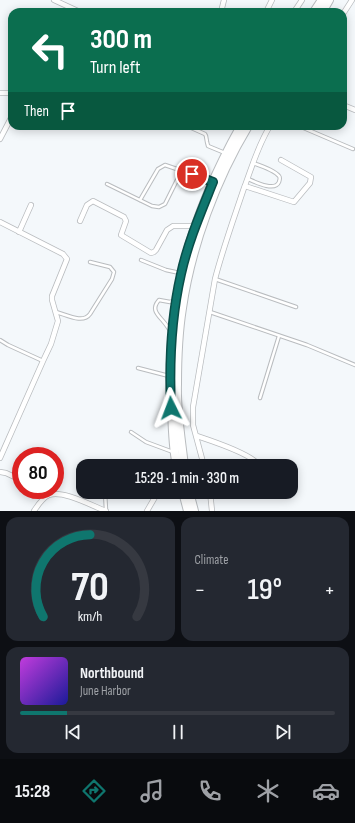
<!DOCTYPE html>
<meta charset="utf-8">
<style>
body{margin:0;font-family:"Sofia Sans Condensed",sans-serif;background:#242831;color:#f1f3f6;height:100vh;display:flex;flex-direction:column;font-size:15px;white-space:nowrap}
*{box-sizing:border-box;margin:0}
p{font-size:13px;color:#9ea1a6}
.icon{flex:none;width:22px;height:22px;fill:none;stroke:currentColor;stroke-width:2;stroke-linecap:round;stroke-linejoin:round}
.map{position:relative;height:511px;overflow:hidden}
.panel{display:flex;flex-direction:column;gap:6px;padding:6px;background:#0d0f14;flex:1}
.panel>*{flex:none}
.banner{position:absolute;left:8px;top:8px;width:339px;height:122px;border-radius:12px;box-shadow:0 2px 10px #0003;background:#0b6e4f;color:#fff;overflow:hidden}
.speed{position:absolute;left:12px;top:447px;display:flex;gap:8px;font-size:20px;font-weight:700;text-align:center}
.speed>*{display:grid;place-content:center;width:52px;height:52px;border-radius:50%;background:#171b24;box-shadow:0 2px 10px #0003;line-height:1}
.speed .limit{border:6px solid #d22;background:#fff;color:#111}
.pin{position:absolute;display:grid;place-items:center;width:34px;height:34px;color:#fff;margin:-17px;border:2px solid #fff;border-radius:50%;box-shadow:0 1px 4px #0007}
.me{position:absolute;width:44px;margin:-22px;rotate:357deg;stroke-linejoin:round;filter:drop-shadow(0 0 3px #0008)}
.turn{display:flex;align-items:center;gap:14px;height:84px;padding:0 16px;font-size:18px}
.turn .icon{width:52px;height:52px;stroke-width:2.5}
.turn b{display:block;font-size:28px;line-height:34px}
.then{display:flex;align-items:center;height:38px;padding:0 16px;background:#0003;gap:8px;font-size:15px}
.big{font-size:30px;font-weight:600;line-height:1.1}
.panel .card{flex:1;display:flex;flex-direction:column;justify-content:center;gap:6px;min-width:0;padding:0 14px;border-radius:12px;background:#242831}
.panel .dial{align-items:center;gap:0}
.dial svg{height:104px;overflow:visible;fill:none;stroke:#363941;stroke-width:7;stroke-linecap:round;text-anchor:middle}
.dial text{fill:#f1f3f6;stroke:none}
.song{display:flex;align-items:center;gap:12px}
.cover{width:48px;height:48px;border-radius:6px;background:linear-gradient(135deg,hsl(290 70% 55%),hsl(240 70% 35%))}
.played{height:4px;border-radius:2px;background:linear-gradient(90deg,#0f766e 15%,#363941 15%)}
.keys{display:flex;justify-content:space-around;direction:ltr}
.heat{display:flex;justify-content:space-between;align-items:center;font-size:22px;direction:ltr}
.panel .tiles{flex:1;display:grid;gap:6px;grid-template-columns:1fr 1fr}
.card:last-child{grid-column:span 2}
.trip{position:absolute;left:76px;top:459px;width:222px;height:40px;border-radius:12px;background:#171b24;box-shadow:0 2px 10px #0003;font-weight:600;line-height:40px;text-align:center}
.tabs{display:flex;height:64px;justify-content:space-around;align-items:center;background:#090b0e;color:#9ea1a6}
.tabs .icon{width:28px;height:28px}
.tabs .active{color:#0f766e}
.tabs b{font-size:18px;color:#f1f3f6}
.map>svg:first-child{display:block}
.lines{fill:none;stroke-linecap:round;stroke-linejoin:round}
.lane-casing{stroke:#b9bcbf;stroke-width:4.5}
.street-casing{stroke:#b9bcbf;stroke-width:6}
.highway-casing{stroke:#b9bcbf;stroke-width:10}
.lane{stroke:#fff;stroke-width:2.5}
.street{stroke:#fff;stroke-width:4.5}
.highway{stroke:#fff;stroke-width:8}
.route-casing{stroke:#0a4d48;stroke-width:10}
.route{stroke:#0f766e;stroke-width:7}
</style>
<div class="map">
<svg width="355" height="511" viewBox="0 0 355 511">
<rect width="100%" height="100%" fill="#f4f8fb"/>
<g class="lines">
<g class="lane-casing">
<g id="lane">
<path d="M187,126L205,134L206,136L207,142L208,146L225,153"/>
<path d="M299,126L353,149"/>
<path d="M248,179C255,182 275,192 279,182C280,179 280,177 279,176C275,171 259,165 253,163"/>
<path d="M107,184L152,206L159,207L165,204L182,170"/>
<path d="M140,200L158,169L165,165L212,181"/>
<path d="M141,260L166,270L180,273"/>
<path d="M215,279L296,307"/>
<path d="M56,312C67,315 83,324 90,314L112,279L114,272L110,267L90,262"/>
<path d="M210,312L307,345L355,365"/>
<path d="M171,332C168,328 166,324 163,321C157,314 151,309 159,300L170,302L175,300"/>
<path d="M0,340L8,345L43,361"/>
<path d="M138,368L169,376"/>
<path d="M260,398L279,336"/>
<path d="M131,432L146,442L173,452"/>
<path d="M105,492L106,510"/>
</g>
</g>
<g class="street-casing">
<g id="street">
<path d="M54,0L80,12"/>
<path d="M221,12L224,0"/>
<path d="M266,12L272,0"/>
<path d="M294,12L302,0"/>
<path d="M343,14L352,0"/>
<path d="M0,93H12"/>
<path d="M343,105L355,110"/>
<path d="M0,139L12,116"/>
<path d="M245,186L294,202L310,183L311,177L281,160"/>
<path d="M80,221L87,205L93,201L124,217L126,221L121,235L151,253L154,252L156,250L167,230L173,226H195"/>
<path d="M0,222L63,254L67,259L52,296V300L58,321L51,344L43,361L0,458"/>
<path d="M19,232L31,205"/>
<path d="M197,436C209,440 255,455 259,466"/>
<path d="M204,466L193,425V407L215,279C223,248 234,218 244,188C252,167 258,145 270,126"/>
<path d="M0,472L6,473L21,480"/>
<path d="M210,492L212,511"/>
<path d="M34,511C38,505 42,498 49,495C64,490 92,506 106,511"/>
<path d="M147,511L158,492"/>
</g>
</g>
<g class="highway-casing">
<g id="highway">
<path d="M314,12L322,0"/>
<path d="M322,12L329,0"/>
<path d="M177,466C173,448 173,429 172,411C164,306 190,217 241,126"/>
<path d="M184,466C181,439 176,411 177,384C177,359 178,333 182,308C191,246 216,179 248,126"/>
<path d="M183,492L188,511"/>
<path d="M189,492L194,511"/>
</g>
</g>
<use href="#lane" class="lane"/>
<use href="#street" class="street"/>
<use href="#highway" class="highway"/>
</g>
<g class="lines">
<g class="route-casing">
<path id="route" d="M171,408C169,363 171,318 181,274C188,242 201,212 213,182L192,174"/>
</g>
<use href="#route" class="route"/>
</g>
</svg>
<div class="speed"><div class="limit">80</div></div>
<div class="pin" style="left:192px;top:174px;background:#d93025"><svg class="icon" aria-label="arrive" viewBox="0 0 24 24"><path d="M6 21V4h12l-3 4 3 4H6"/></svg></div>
<svg class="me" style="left:171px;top:408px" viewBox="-20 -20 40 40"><path d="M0-17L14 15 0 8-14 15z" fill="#0f766e" stroke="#fff" stroke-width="4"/></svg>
<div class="trip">15:29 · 1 min · 330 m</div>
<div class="banner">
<div class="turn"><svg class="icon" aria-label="left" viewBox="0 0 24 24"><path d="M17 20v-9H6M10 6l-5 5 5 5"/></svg><div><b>300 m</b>Turn left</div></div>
<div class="then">Then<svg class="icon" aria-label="arrive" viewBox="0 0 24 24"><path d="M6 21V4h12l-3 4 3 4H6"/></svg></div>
</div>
</div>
<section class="panel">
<div class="tiles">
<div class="card dial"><svg viewBox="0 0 100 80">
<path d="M14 69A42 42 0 1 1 86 69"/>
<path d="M14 69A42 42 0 0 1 50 6" stroke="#0f766e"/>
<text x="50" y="56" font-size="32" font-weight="700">70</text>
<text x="50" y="72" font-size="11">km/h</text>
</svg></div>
<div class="card"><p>Climate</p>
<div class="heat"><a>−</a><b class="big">19°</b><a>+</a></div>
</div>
<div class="card">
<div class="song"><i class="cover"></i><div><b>Northbound</b><p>June Harbor</p></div></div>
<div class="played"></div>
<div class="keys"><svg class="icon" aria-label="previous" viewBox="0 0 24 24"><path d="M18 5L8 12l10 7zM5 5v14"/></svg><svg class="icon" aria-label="pause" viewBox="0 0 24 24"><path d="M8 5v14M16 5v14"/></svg><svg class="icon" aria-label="next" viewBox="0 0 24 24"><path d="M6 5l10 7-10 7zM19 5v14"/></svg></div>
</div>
</div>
</section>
<nav class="tabs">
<b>15:28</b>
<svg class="icon active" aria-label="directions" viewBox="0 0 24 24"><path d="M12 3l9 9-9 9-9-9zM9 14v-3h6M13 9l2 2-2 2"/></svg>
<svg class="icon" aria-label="music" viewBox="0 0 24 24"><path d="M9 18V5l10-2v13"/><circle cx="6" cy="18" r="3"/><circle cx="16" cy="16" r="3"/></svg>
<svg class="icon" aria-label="phone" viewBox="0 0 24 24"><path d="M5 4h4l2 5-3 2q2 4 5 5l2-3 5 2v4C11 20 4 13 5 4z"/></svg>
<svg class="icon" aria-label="climate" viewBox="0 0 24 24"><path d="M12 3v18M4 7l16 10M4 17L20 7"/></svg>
<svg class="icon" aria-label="car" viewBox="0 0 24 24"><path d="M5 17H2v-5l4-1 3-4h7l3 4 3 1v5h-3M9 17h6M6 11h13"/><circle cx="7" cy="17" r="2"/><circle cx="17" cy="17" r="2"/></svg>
</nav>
